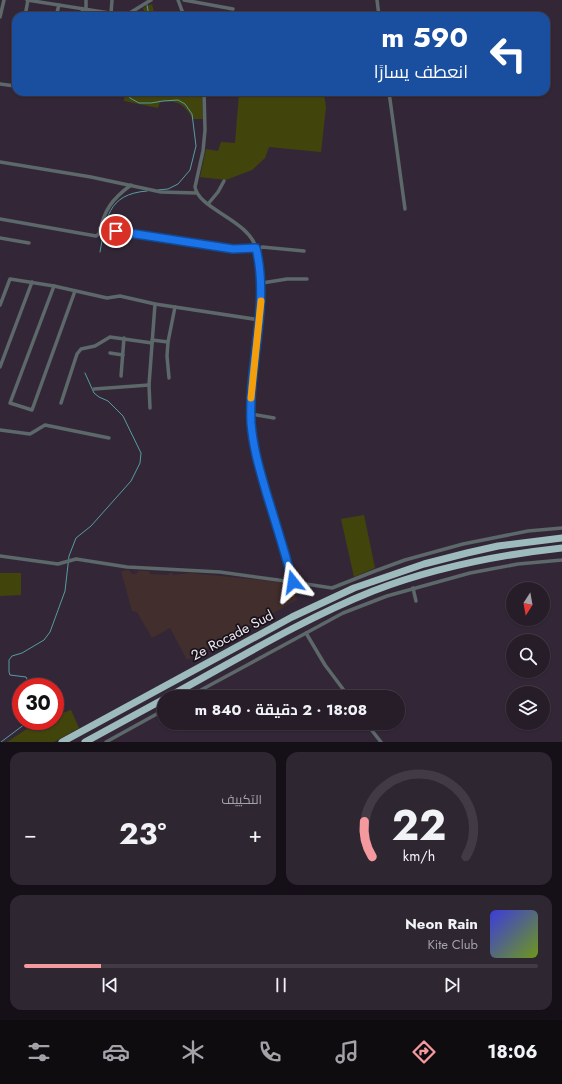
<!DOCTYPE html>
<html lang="ar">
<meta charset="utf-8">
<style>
body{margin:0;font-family:Jost,Cairo,sans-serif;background:#2e2631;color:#f1f3f6;direction:rtl;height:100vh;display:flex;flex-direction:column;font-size:15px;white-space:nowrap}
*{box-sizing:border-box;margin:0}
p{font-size:13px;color:#a4a2a8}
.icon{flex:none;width:22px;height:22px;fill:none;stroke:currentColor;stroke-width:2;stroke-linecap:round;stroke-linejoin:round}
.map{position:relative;height:742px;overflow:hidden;direction:ltr}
.details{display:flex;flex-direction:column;gap:10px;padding:10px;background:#151017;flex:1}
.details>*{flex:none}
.guide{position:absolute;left:12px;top:12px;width:538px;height:84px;border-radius:12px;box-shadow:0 1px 3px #0004,0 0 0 1px #423b46;direction:rtl;background:#1a4fa0;color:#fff;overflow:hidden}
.needle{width:26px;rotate:191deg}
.fabs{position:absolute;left:506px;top:582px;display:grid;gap:8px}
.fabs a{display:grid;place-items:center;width:44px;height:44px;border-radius:50%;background:#261d29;box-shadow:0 1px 3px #0004,0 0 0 1px #423b46;font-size:20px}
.speed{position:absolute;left:12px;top:678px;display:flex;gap:8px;font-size:20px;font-weight:700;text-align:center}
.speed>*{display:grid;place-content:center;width:52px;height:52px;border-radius:50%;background:#261d29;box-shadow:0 1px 3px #0004,0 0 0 1px #423b46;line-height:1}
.speed .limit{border:6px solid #d22;background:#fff;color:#111}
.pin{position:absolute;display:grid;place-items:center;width:34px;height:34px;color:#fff;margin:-17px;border:2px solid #fff;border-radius:50%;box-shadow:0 1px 4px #0007}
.me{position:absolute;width:44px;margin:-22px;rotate:345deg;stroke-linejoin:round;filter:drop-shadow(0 0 3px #0008)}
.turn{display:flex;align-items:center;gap:14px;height:84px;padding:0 16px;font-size:18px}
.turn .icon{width:52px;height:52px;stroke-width:2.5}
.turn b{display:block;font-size:28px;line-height:34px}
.big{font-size:30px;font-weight:700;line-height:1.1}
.details .card{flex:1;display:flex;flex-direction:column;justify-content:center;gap:6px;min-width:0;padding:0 14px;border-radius:12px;background:#2e2631}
.details .dial{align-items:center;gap:0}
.dial svg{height:104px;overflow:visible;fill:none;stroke:#423b46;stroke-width:7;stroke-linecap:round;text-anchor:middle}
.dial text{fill:#f1f3f6;stroke:none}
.song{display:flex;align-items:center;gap:12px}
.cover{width:48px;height:48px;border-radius:6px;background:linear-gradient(135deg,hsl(240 70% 55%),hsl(80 70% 35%))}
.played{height:4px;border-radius:2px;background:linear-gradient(90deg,#f49a9f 15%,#423b46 15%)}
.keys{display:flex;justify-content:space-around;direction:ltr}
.heat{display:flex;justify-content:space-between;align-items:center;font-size:22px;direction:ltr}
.details .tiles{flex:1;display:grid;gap:10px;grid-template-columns:1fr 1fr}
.card:last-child{grid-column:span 2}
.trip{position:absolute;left:157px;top:690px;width:248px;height:40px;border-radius:20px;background:#261d29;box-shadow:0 1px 3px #0004,0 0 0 1px #423b46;font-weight:700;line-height:40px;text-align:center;direction:rtl}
.dock{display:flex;height:64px;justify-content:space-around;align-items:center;background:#0f0c10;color:#a4a2a8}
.dock .icon{width:28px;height:28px}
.dock .on{color:#f49a9f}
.dock b{font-size:18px;color:#f1f3f6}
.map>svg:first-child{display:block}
.industrial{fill:#422e2d}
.green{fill:#41450b}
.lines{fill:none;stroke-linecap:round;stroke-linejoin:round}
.stream{stroke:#559ca2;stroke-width:1}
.street{stroke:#5c6869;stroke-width:3.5}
.highway{stroke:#9dbbbd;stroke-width:7}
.route-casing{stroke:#114b97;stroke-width:10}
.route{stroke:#1a73e8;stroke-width:7}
.slow{stroke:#f59e0b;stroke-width:7}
.labels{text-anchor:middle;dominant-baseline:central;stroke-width:3.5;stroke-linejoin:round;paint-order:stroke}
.street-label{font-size:14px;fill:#eee6f1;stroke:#171219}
</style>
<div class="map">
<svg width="562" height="742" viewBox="0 0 562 742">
<rect width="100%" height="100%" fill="#332737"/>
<path class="industrial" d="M129,570L132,574H136L138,571H149L150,574L167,575L172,572L173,575L190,573L291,583L297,600L187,660L170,628L152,638L137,612L132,611L121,571Z"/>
<g class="green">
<path d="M152,4L155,16H146L143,8Z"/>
<path d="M125,92H202L203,119H193C184,104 178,100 160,102L158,108L124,101Z"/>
<path d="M206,92H312L324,94L326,107L321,152L269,147L265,158L252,170L226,180L200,177L206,149L218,151L221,142L235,143L239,93Z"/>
<path d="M364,515L375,568L354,577L341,519Z"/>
<path d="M0,573H21V595L0,596Z"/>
<path d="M55,709L57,715L71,710L79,728L54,742H7L30,727L36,721H55Z"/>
</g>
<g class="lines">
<g class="stream">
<path d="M147,5L149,16"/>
<path d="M128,92L130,98L139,103H151L163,101L178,100L185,104L192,114L196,146L190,170L178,184L168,189L158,190"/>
<path d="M100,252C106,219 107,194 147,191"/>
<path d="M31,687L26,677L10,675L9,672V660L12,656L22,653L44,640L50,632L65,591L69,556L76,538L91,526L131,481L140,463L141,453L123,416L108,401L99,397L94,393L85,373"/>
<path d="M1,742L29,721"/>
</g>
<g class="street">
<path d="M27,0L122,15L128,14L151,0"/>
<path d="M178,0L184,16"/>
<path d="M184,0L233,9"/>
<path d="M377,0L379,16"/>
<path d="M86,9V0"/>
<path d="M111,14L112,0"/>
<path d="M25,16L28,0"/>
<path d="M56,16L59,5"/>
<path d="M81,16L83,9"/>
<path d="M0,17L4,0"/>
<path d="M0,84L15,86"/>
<path d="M389,92L405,209"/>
<path d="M0,162L91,177L161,192L196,193"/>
<path d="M208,204L218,192L224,181"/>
<path d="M0,219L96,236L99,234C104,210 112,199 131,185"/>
<path d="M100,228L233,249L256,248"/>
<path d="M0,238L29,243"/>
<path d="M257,251L262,247L304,251"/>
<path d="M262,283L287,279H307"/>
<path d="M54,286L10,403L32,410L75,291"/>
<path d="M0,305L10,279L54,286L107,298L120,296L155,304L260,320"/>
<path d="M152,340L168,342"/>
<path d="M110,353L123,355"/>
<path d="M0,367L32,282"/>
<path d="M121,376L124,338"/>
<path d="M169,378L167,356L168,342L175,307"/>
<path d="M94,389L149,385"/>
<path d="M61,403L77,354L81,349L95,346L110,337L152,343"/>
<path d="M150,408L149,385L155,304"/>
<path d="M251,414L274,418"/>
<path d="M0,430L30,434L45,425L109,438"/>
<path d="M0,556L58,564L76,559L127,567L220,572L293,582C285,553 276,524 267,495C260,471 252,446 251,421C250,365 271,306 257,250C249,219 199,210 195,187L203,151L205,130L204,92"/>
<path d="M293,582L332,588L375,571L405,560L463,544L528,531L562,528"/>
<path d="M413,588L416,601"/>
<path d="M306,633L325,665L349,697"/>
<path d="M188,697L343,613L387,596L470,573L518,564L562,560"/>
<path d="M366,723L381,742"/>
<path d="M106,742L164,710"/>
</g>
<g class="highway">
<path d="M168,697C234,661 303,619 373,591C433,568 498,555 562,548"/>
<path d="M62,742L292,617L354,588L424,564L467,553L498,546L562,538"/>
<path d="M85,742L164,699"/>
</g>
</g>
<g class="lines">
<g class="route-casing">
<path id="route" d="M116,231L233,249L256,248C270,306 248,364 251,423C253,448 260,471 267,495C276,524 285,553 293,582"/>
</g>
<use href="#route" class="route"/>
<path class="slow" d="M251,398L261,301"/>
</g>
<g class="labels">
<g class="street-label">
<text transform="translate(232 635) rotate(-28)">2e Rocade Sud</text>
</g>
</g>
</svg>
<div class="fabs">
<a><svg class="needle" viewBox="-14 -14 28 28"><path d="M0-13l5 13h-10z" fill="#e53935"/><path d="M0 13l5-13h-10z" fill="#a4a2a8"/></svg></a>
<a><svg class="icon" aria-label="search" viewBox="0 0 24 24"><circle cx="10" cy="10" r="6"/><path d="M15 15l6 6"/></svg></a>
<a><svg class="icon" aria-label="layers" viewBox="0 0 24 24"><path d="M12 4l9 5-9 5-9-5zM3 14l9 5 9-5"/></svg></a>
</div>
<div class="speed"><div class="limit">30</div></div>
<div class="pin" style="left:116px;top:231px;background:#d93025"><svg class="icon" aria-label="arrive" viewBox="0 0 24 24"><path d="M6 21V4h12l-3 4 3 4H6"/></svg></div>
<svg class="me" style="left:293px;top:582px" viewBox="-20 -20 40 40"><path d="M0-17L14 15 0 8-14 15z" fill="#1a73e8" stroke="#fff" stroke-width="4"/></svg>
<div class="trip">18:08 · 2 دقيقة · 840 m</div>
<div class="guide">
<div class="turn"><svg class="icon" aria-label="left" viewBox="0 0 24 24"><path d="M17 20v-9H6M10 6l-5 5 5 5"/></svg><div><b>590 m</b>انعطف يسارًا</div></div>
</div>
</div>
<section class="details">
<div class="tiles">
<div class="card dial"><svg viewBox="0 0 100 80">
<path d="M14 69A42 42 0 1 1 86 69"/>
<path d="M14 69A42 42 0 0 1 8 42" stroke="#f49a9f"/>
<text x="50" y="56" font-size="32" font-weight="700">22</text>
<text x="50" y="72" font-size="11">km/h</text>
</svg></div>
<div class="card"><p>التكييف</p>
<div class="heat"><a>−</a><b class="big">23°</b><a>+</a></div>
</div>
<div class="card">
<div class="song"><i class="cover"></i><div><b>Neon Rain</b><p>Kite Club</p></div></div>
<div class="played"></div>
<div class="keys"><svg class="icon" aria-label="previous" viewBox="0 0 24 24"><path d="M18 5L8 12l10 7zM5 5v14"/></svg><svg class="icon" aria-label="pause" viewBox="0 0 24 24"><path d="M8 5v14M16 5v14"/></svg><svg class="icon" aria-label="next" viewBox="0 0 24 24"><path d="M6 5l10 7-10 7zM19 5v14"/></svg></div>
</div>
</div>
</section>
<nav class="dock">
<b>18:06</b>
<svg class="icon on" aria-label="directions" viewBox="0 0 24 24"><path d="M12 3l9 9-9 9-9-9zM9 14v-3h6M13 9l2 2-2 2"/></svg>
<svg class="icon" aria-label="music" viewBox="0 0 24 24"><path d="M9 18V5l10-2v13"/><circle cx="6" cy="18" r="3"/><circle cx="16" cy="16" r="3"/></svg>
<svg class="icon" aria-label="phone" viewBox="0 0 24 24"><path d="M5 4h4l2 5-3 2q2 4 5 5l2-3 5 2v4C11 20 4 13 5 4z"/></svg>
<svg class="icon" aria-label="climate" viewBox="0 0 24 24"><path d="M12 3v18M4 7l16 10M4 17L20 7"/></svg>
<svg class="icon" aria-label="car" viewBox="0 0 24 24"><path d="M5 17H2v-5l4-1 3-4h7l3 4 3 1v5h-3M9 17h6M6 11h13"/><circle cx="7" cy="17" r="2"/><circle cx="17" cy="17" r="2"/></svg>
<svg class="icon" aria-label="filters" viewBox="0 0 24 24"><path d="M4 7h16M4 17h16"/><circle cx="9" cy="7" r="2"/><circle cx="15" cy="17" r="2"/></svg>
</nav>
